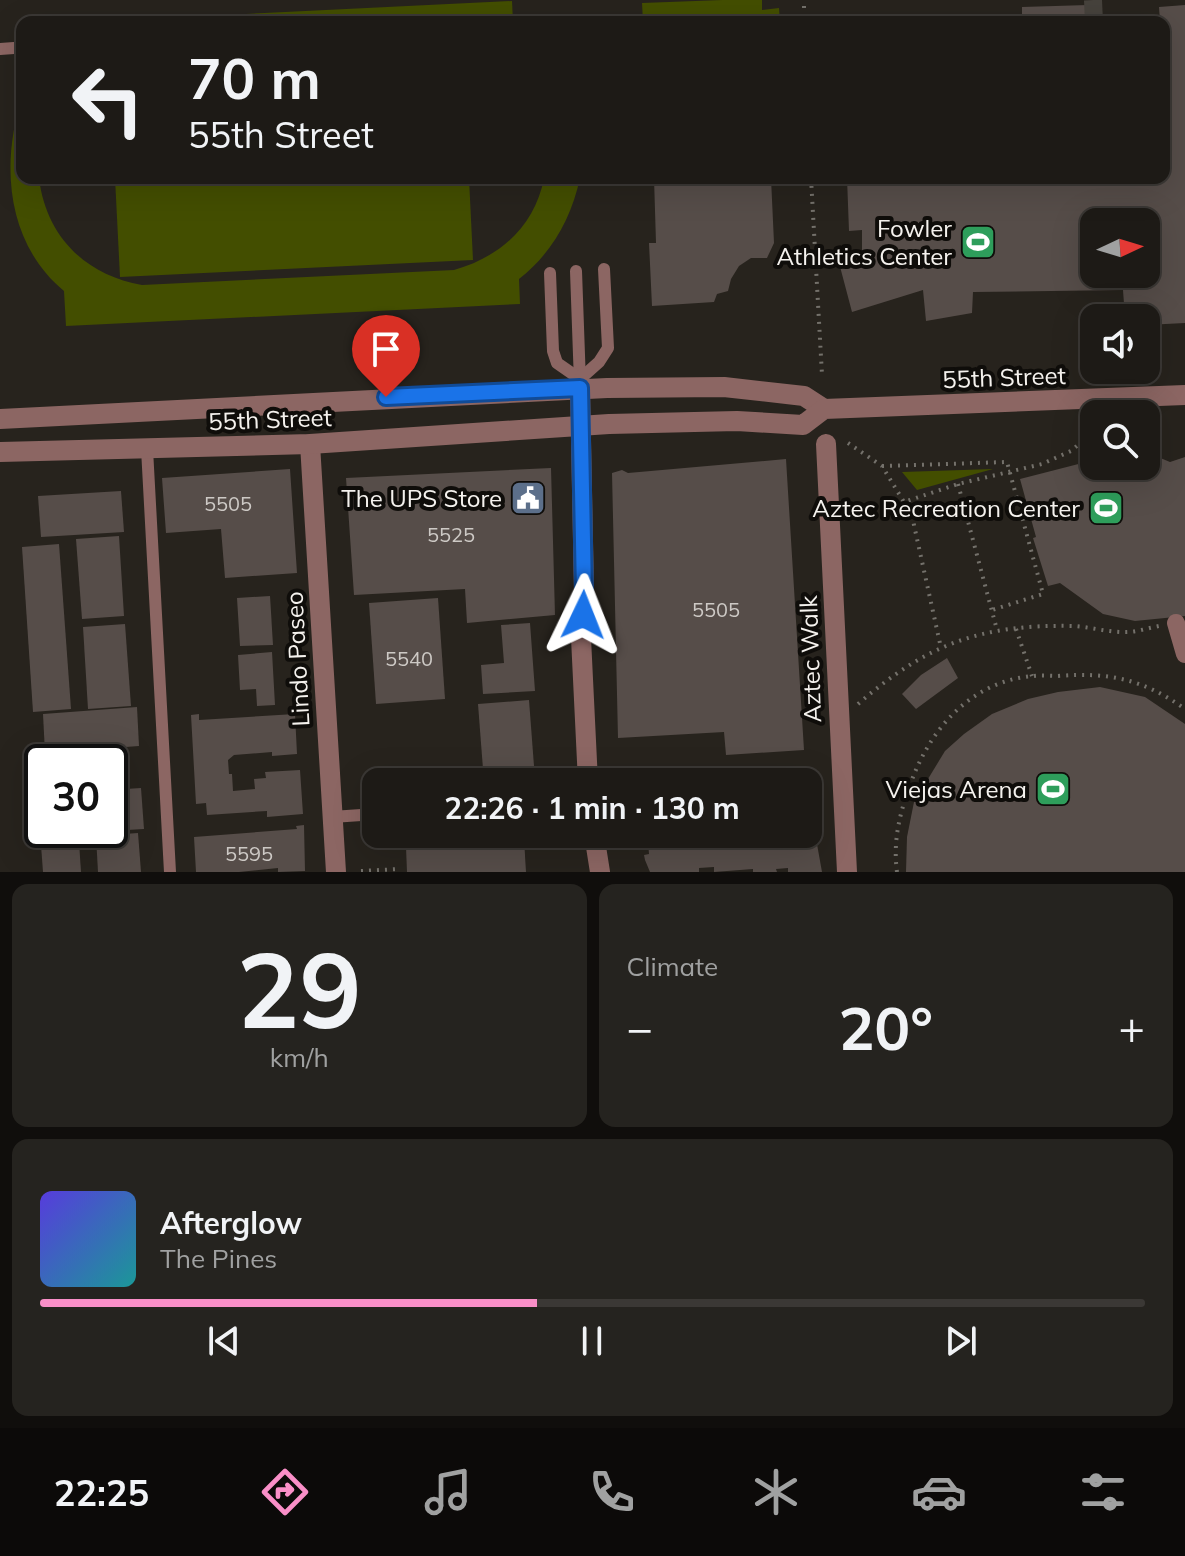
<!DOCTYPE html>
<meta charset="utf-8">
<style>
body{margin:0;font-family:Mulish,sans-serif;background:#25231f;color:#f1f3f6;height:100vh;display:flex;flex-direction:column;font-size:30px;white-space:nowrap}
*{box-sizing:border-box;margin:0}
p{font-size:26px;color:#a0a1a1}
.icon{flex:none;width:44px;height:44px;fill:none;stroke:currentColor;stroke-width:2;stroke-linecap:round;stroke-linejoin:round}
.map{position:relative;height:872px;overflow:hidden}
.drawer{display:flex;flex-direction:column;gap:12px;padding:12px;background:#100e0c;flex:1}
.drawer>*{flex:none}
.guide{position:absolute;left:16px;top:16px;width:1154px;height:168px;border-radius:16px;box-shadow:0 8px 32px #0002,0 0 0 2px #3b3835;background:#1d1a16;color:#f1f3f6;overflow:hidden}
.needle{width:52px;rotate:86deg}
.tools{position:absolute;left:1080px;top:208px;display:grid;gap:16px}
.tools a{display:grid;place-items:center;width:80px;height:80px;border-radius:16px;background:#1d1a16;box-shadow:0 8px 32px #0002,0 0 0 2px #3b3835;font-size:40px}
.speed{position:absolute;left:24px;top:744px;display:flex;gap:16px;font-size:40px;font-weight:700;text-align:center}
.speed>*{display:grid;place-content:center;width:104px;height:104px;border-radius:50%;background:#1d1a16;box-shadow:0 8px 32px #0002,0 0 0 2px #3b3835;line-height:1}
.speed .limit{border:4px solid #111;border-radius:12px;background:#fff;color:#111}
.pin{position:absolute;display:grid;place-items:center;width:68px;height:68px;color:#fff;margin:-82px -34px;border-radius:50% 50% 50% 0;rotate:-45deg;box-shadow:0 0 8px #0007}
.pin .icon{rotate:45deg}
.me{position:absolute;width:88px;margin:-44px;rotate:2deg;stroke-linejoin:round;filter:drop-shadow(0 0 6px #0008)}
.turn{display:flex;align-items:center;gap:28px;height:168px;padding:0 40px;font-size:36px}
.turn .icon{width:104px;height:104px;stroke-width:2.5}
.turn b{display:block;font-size:56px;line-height:68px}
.big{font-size:60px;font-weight:700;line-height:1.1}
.drawer .card{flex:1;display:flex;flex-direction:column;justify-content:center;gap:12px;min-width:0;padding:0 28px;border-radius:16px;background:#25231f}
.drawer .dial{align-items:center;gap:0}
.dial b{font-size:104px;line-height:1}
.song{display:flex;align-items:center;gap:24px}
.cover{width:96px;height:96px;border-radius:12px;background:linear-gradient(135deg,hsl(250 70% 55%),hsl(180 70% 35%))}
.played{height:8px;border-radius:4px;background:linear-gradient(90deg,#fa8fc8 45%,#3b3835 45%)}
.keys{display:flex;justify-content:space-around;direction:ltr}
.heat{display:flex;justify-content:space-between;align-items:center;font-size:44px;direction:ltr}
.drawer .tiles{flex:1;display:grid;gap:12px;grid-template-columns:1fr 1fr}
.card:last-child{grid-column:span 2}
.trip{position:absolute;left:362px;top:768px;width:460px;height:80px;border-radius:16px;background:#1d1a16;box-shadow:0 8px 32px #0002,0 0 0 2px #3b3835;font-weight:700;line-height:80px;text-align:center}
.tab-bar{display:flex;height:128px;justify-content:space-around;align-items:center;background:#0c0a09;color:#a0a1a1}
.tab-bar .icon{width:56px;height:56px}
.tab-bar .on{color:#fa8fc8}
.tab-bar b{font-size:36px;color:#f1f3f6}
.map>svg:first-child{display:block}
.green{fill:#434e00}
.building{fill:#564d49;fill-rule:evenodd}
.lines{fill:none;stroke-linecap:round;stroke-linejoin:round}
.pedestrian-tunnel{stroke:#46423c;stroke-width:18;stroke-dasharray:18 9;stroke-linecap:butt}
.path{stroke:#74716b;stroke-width:4;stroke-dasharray:2 6;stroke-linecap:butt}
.service{stroke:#8c6663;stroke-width:12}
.pedestrian{stroke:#8c6663;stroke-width:18}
.minor{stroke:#8c6663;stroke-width:20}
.tertiary{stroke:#8c6663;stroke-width:20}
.route-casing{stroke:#114b97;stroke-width:20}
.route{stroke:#1a73e8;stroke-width:14}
.labels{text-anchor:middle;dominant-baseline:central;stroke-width:8;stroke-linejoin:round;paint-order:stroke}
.number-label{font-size:20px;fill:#cdc9c5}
.poi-label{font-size:24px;fill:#f5f2ee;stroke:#0f0d0a;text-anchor:end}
.street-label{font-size:24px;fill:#f5f2ee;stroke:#0f0d0a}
</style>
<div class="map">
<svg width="1185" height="872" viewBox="0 0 1185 872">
<rect width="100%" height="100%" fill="#27231d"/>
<g class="green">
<path d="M722,0H762V10L779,8L780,22H643L642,3Z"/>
<path d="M512,1L513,22H81Z"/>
<path d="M22,98V178H39C46,236 85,275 142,285L454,270C500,257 535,226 544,178H580C571,219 552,253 519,279L520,304L66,326L64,291C7,244 0,165 22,98Z"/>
<path d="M115,178H469L473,260L120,277Z"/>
<path d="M993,469L917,490L902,472Z"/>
</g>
<g class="building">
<path d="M1088,5L1089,22H985V20L1022,18V7Z"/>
<path d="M1185,5V323L1146,325V318H1125L1123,290L973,292L972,313L926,321L923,290L852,312L838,259L862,252V230L849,231L847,178H1164V22H1160L1159,7ZM1094,222H1146V274H1094Z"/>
<path d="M654,178H771L774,243L767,258H751L739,266L731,279L728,291L717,294L714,302L652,306L649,243H656Z"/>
<path d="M1146,452L1170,462L1185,457V616L1135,621L1103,614L1060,583L1048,586L1033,538L1036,537L1020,479L1094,460V466H1146Z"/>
<path d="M786,459L804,750L726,755L724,732L618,738L612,473L622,470L628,473Z"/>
<path d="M551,468L555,615L467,623L465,589L354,595L346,478Z"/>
<path d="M290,469L297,573L225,578L221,529L166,533L162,478Z"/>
<path d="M121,491L124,532L41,537L38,496Z"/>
<path d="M119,536L124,616L82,619L76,539Z"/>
<path d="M59,544L71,709L33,712L22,547Z"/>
<path d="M270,596L273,645L240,646L237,598Z"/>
<path d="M438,598L445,699L376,704L369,603Z"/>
<path d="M530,623L535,691L483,694L481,665L504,663L501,625Z"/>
<path d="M125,624L131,706L88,709L83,627Z"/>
<path d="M272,652L275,705L257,706L256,689L240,690L238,655Z"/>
<path d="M947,658L958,678L916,709L902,694L921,675Z"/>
<path d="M1100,687L1145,697L1185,724V872H906L907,837L914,802L945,751L964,734L992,714L1028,699L1058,692Z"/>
<path d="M529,700L534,766L483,769L478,704Z"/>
<path d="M137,707L139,746L45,753L43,714Z"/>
<path d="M199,714V720L295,714L297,754L272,756V752L234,755L228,760L229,774H232L233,791L255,789L254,779L266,778L265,772L300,770L303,814L267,817V811L207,815L206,803L196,804L191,715Z"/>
<path d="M804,767L805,782H637L636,778Z"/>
<path d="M141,788L144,829L110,831V790Z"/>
<path d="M304,825L305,871L278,872V868L239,872H196L194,837L297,829L296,826Z"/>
<path d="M138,833L141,872H98L96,836Z"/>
<path d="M815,833L822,872H788V868L776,869L777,872H753V869L714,872V867L699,868V872H650L645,860L644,855L649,854L648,842L733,837V834H748V836Z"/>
<path d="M524,839L526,872H407L406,847Z"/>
<path d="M79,842L81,872H43L41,845Z"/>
</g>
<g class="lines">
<path class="pedestrian-tunnel" d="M1093,0L1094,22"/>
<g class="path">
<path d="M804,6V22"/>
<path d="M811,178L822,375"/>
<path d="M848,443L882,466L904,502L958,484L1042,464L1071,451L1094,431"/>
<path d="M882,466L1007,462L1043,594L992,610"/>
<path d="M958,484L997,630"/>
<path d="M904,502L912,516L941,648"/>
<path d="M1016,629L1032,676"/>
<path d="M858,704C927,644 981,624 1073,626C1091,627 1110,633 1129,632C1139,631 1149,628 1159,626"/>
<path d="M361,871L399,869"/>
<path d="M897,872C893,842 899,816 909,788C928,731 970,681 1033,676C1041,675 1050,676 1058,676C1109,672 1143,679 1185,709"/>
</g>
<g class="service">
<path d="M0,49L14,48"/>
<path d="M576,271L580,383"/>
<path d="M550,273L553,351L557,363L580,379"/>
<path d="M580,379L599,362L608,348L604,269"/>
<path d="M147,449L170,872"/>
<path d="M332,817L376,814"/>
</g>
<path class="pedestrian" d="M1176,623L1185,654"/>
<g class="minor">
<path d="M580,388L584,592L581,638L588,782"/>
<path d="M826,444L847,872"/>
<path d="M594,834L600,872"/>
</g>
<g class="tertiary">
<path d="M0,419L607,388L724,387L804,396L824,409"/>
<path d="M310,444L336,872"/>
<path d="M0,452L310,444L609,424L737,421L803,425L824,409L1185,395"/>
</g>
</g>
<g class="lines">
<g class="route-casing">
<path id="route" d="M386,397L580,388L584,592L583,615"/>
</g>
<use href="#route" class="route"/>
</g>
<defs>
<g id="stadium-square" transform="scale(1.8)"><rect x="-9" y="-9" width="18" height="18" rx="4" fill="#2e9e5b" stroke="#0f0d0a"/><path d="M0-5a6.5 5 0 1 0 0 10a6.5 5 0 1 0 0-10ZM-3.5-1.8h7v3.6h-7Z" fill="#fff"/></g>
<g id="civic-square" transform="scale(1.8)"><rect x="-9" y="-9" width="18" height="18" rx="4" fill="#5c6f8a" stroke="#0f0d0a"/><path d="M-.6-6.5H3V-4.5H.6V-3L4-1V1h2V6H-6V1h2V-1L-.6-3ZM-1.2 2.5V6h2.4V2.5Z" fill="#fff"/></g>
</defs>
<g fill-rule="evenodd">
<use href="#stadium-square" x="978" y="242"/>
<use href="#civic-square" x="528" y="498"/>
<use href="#stadium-square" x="1106" y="508"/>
<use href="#stadium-square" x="1053" y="789"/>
</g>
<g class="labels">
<g class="number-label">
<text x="228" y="503">5505</text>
<text x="451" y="534">5525</text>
<text x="716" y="609">5505</text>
<text x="409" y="658">5540</text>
<text x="249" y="853">5595</text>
</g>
<g class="poi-label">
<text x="952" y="228">Fowler<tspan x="952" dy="28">Athletics Center</tspan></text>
<text x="502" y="498">The UPS Store</text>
<text x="1080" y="508">Aztec Recreation Center</text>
<text x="1027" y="789">Viejas Arena</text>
</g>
<g class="street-label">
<text transform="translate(1004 377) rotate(-2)">55th Street</text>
<text transform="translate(270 419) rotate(-2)">55th Street</text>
<text transform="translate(297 659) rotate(-93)">Lindo Paseo</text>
<text transform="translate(810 659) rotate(-92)">Aztec Walk</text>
</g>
</g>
</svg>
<div class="tools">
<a><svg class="needle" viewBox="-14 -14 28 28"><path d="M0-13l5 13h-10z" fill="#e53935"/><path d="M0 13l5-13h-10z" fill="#a0a1a1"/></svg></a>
<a><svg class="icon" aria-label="sound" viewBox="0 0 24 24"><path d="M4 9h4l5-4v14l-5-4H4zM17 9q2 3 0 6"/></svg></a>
<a><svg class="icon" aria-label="search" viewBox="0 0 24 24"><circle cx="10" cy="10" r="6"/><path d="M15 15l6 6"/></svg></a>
</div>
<div class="speed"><div class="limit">30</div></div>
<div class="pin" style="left:386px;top:397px;background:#d93025"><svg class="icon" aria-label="arrive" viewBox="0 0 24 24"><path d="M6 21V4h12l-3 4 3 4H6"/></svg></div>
<svg class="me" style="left:583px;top:615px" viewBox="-20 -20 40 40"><path d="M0-17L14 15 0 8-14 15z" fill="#1a73e8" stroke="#fff" stroke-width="4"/></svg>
<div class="trip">22:26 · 1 min · 130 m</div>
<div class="guide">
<div class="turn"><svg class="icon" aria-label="left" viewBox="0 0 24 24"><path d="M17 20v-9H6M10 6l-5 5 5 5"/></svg><div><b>70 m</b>55th Street</div></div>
</div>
</div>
<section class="drawer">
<div class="tiles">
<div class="card dial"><b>29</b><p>km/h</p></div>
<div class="card"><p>Climate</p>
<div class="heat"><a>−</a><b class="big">20°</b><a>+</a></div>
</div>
<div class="card">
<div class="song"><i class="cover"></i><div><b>Afterglow</b><p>The Pines</p></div></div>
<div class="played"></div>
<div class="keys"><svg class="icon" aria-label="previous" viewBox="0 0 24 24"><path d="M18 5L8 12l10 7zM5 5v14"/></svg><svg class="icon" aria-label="pause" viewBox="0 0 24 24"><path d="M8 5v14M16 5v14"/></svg><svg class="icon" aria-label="next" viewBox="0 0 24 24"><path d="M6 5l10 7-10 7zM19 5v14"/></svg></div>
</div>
</div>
</section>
<nav class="tab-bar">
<b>22:25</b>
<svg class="icon on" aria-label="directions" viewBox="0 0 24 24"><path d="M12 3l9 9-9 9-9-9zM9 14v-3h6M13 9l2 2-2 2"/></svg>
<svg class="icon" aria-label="music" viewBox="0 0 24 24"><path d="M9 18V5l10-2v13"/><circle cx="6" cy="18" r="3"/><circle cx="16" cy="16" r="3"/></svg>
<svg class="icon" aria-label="phone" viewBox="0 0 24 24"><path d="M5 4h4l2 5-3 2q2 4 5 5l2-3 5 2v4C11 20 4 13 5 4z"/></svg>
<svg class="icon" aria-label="climate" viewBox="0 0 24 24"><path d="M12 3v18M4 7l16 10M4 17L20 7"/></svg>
<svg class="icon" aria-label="car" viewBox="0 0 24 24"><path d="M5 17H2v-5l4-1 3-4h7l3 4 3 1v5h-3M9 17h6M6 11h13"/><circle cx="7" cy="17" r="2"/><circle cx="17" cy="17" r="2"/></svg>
<svg class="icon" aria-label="filters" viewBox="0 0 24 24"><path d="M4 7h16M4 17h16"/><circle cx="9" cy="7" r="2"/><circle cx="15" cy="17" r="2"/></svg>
</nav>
